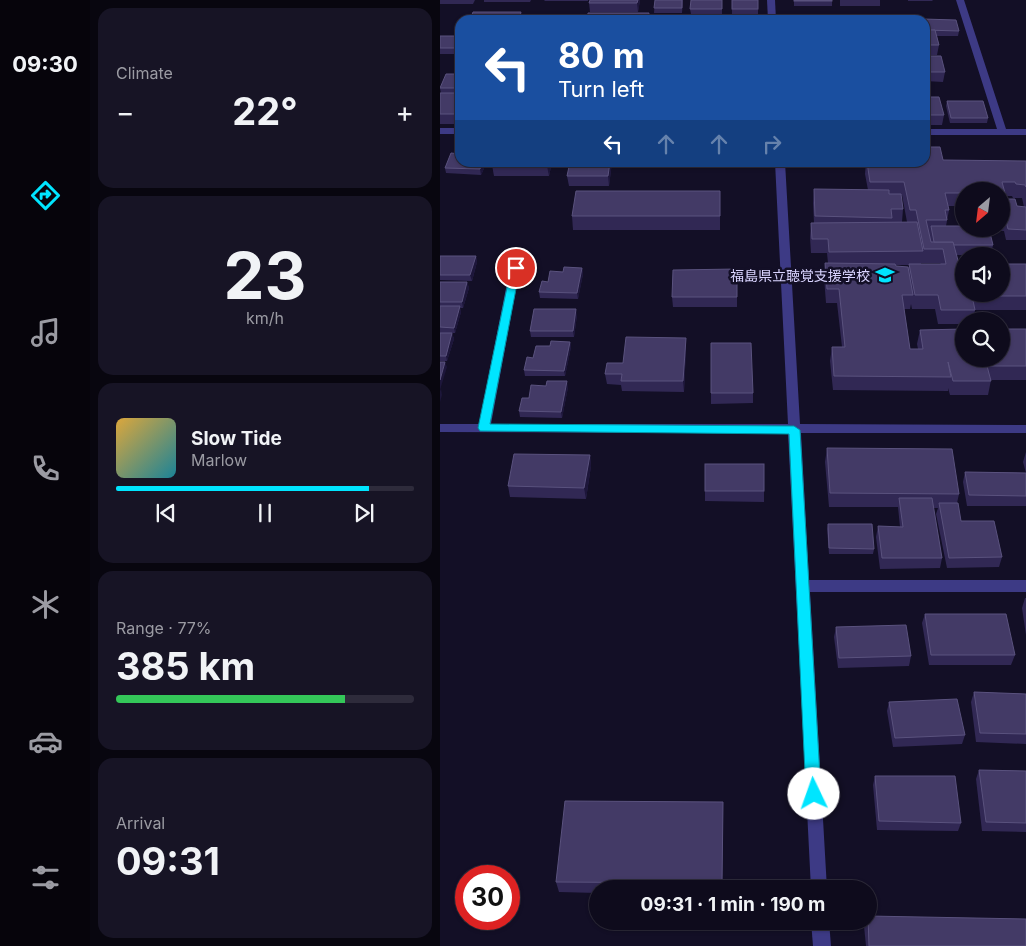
<!DOCTYPE html>
<meta charset="utf-8">
<style>
body{margin:0;font-family:Inter,"Noto Sans JP",sans-serif;background:#171425;color:#f1f3f6;height:100vh;display:flex;flex-direction:column;font-size:19px;white-space:nowrap}
*{box-sizing:border-box;margin:0}
p{font-size:16px;color:#9b9ba3}
.icon{flex:none;width:28px;height:28px;fill:none;stroke:currentColor;stroke-width:2;stroke-linecap:round;stroke-linejoin:round}
.map{position:relative;flex:1;overflow:hidden}
.panel{display:flex;flex-direction:column;gap:8px;padding:8px;background:#08060f;width:350px}
.panel>*{flex:none}
.guide{position:absolute;left:15px;top:15px;width:475px;height:152px;border-radius:15px;box-shadow:0 1px 4px #0004,0 0 0 1px #2e2b3b;background:#1a4fa0;color:#fff;overflow:hidden}
.needle{width:32px;rotate:208deg}
.tools{position:absolute;left:515px;top:182px;display:grid;gap:10px}
.tools a{display:grid;place-items:center;width:55px;height:55px;border-radius:50%;background:#0e0b1c;box-shadow:0 1px 4px #0004,0 0 0 1px #2e2b3b;font-size:25px}
.speed{position:absolute;left:15px;top:865px;display:flex;gap:10px;font-size:25px;font-weight:700;text-align:center}
.speed>*{display:grid;place-content:center;width:65px;height:65px;border-radius:50%;background:#0e0b1c;box-shadow:0 1px 4px #0004,0 0 0 1px #2e2b3b;line-height:1}
.speed .limit{border:8px solid #d22;background:#fff;color:#111}
.pin{position:absolute;display:grid;place-items:center;width:42px;height:42px;color:#fff;margin:-21px;border:2px solid #fff;border-radius:50%;box-shadow:0 1px 5px #0007}
.me{position:absolute;width:55px;margin:-28px;rotate:357deg;stroke-linejoin:round;filter:drop-shadow(0 0 4px #0008)}
.turn{display:flex;align-items:center;gap:18px;height:105px;padding:0 20px;font-size:22px}
.turn .icon{width:65px;height:65px;stroke-width:2.5}
.turn b{display:block;font-size:35px;line-height:42px}
.lanes{display:flex;align-items:center;height:48px;padding:0 20px;background:#0003;justify-content:center;gap:25px;direction:ltr}
.lanes .off{opacity:.35}
.big{font-size:38px;font-weight:700;line-height:1.1}
.panel .tile{flex:1;display:flex;flex-direction:column;justify-content:center;gap:8px;min-width:0;padding:0 18px;border-radius:15px;background:#171425}
.panel .dial{align-items:center;gap:0}
.dial b{font-size:65px;line-height:1}
.song{display:flex;align-items:center;gap:15px}
.cover{width:60px;height:60px;border-radius:8px;background:linear-gradient(135deg,hsl(40 70% 55%),hsl(190 70% 35%))}
.played{height:5px;border-radius:2px;background:linear-gradient(90deg,#00e5ff 85%,#2e2b3b 85%)}
.keys{display:flex;justify-content:space-around;direction:ltr}
.heat{display:flex;justify-content:space-between;align-items:center;font-size:28px;direction:ltr}
.charge{height:8px;border-radius:4px;background:linear-gradient(90deg,#34c759 77%,#2e2b3b 0)}
.trip{position:absolute;left:149px;top:880px;width:288px;height:50px;border-radius:25px;background:#0e0b1c;box-shadow:0 1px 4px #0004,0 0 0 1px #2e2b3b;font-weight:700;line-height:50px;text-align:center}
main{display:flex;flex:1;min-height:0}
.tabs{display:flex;flex-direction:column;width:90px;justify-content:space-around;align-items:center;background:#06040b;color:#9b9ba3}
.tabs .icon{width:35px;height:35px}
.tabs .active{color:#00e5ff}
.tabs b{font-size:22px;color:#f1f3f6}
.map>svg:first-child{display:block}
.lines{fill:none;stroke-linecap:round;stroke-linejoin:round}
.minor{fill:#3d3a85;fill-rule:evenodd}
.wall{fill:#312854;fill-rule:evenodd}
.shaded-wall{fill:#1d163a}
.building{fill:#433a66;stroke:#5a527e}
.route{fill:#00e5ff;stroke:#0095a6}
.labels{text-anchor:middle;dominant-baseline:central;stroke-width:5;stroke-linejoin:round;paint-order:stroke}
.poi-label{font-size:14px;fill:#d9d4ff;stroke:#130f26;text-anchor:end}
</style>
<main>
<nav class="tabs">
<b>09:30</b>
<svg class="icon active" aria-label="directions" viewBox="0 0 24 24"><path d="M12 3l9 9-9 9-9-9zM9 14v-3h6M13 9l2 2-2 2"/></svg>
<svg class="icon" aria-label="music" viewBox="0 0 24 24"><path d="M9 18V5l10-2v13"/><circle cx="6" cy="18" r="3"/><circle cx="16" cy="16" r="3"/></svg>
<svg class="icon" aria-label="phone" viewBox="0 0 24 24"><path d="M5 4h4l2 5-3 2q2 4 5 5l2-3 5 2v4C11 20 4 13 5 4z"/></svg>
<svg class="icon" aria-label="climate" viewBox="0 0 24 24"><path d="M12 3v18M4 7l16 10M4 17L20 7"/></svg>
<svg class="icon" aria-label="car" viewBox="0 0 24 24"><path d="M5 17H2v-5l4-1 3-4h7l3 4 3 1v5h-3M9 17h6M6 11h13"/><circle cx="7" cy="17" r="2"/><circle cx="17" cy="17" r="2"/></svg>
<svg class="icon" aria-label="filters" viewBox="0 0 24 24"><path d="M4 7h16M4 17h16"/><circle cx="9" cy="7" r="2"/><circle cx="15" cy="17" r="2"/></svg>
</nav>
<section class="panel">
<div class="tile"><p>Climate</p>
<div class="heat"><a>−</a><b class="big">22°</b><a>+</a></div>
</div>
<div class="tile dial"><b>23</b><p>km/h</p></div>
<div class="tile">
<div class="song"><i class="cover"></i><div><b>Slow Tide</b><p>Marlow</p></div></div>
<div class="played"></div>
<div class="keys"><svg class="icon" aria-label="previous" viewBox="0 0 24 24"><path d="M18 5L8 12l10 7zM5 5v14"/></svg><svg class="icon" aria-label="pause" viewBox="0 0 24 24"><path d="M8 5v14M16 5v14"/></svg><svg class="icon" aria-label="next" viewBox="0 0 24 24"><path d="M6 5l10 7-10 7zM19 5v14"/></svg></div>
</div>
<div class="tile"><p>Range · 77%</p><b class="big">385 km</b><div class="charge"></div></div>
<div class="tile"><p>Arrival</p><b class="big">09:31</b></div>
</section>
<div class="map">
<svg width="586" height="946" viewBox="0 0 586 946">
<rect width="100%" height="100%" fill="#130f26"/>
<g class="lines">
<g class="minor">
<path d="M327,0H335L336,20H328Z"/>
<path d="M516,0H524L566,129H586V135H485V129H557Z"/>
<rect x="0" y="128" width="20" height="6"/>
<path d="M335,162H345L360,424L586,425V433H361L369,580H586V592H370L387,889H371L348,433L0,432V424H39L70,268L75,265L80,268L51,424H348Z"/>
<path d="M371,921H389L391,946H373Z"/>
</g>
</g>
<g class="wall">
<path d="M0,0H35L33,4H0Z"/>
<path d="M44,0H91L90,2H44Z"/>
<path d="M104,0H148V1H105Z"/>
<path d="M200,0L198,12H150L149,3Z"/>
<path d="M215,0H243L242,13H214Z"/>
<path d="M282,0V14H251L250,9Z"/>
<rect x="292" y="0" width="26" height="14"/>
<rect x="354" y="0" width="38" height="6"/>
<rect x="400" y="0" width="40" height="6"/>
<path d="M468,0H493L492,1H468Z"/>
<path d="M485,20L519,31L518,36H497L499,45L497,55H485Z"/>
<path d="M20,36V54H0V37Z"/>
<path d="M485,56L505,72L503,82L485,81Z"/>
<path d="M20,74V124H0V93H1L0,88Z"/>
<path d="M485,97L504,115L502,125H485Z"/>
<path d="M507,101L548,118L547,123H510L506,106Z"/>
<path d="M503,160L586,161V240H566L564,231H557L556,229H561V191H524V206H508L509,210L506,226L553,245L551,255H516L519,264H586V310H535L533,321H524V324H498L495,309H472L471,304L470,309H464L470,349H478L477,344L480,330L586,329V380H551L548,395H510L508,388V391L393,390L390,361L392,347H402L397,303H386L384,277L385,263H388L387,253H371L370,237L371,223H374L373,203L374,189L428,190L425,174L426,162H485ZM461,195H462L467,222H462L463,209ZM564,196H572L573,198H582L584,207L577,206L564,199ZM481,262V263H500L501,264H481ZM455,265H469L468,270L456,266Z"/>
<path d="M20,162H45L46,164L41,175L6,173L5,168Z"/>
<path d="M112,162L109,176H54L52,165Z"/>
<path d="M130,162H172L169,186H129L127,176Z"/>
<path d="M280,191V230H133L132,216Z"/>
<path d="M0,256H36L37,262L32,281L0,280Z"/>
<path d="M142,268L143,274L138,299L100,298L99,292L108,282L123,272Z"/>
<path d="M297,269V307H233L232,297Z"/>
<path d="M0,282H27L29,288L23,308H20L21,312L15,333H0Z"/>
<path d="M137,315L134,337H91L90,331Z"/>
<path d="M0,333H12L14,339L7,361H0Z"/>
<path d="M246,338V348L244,392L182,391L181,385L167,384L165,374L183,363Z"/>
<path d="M130,342L131,347L125,376H85L84,370L93,358L110,346Z"/>
<path d="M271,343L313,393V403L271,404Z"/>
<path d="M128,387L122,418L80,417L79,411L89,398Z"/>
<path d="M387,448L519,494L517,503L521,521L562,557L559,567L507,568L496,514L498,508H493L502,558L500,568L440,569L436,537L438,526L460,527L458,507H389L385,462Z"/>
<path d="M586,452V506H527L523,482L525,472L586,473L583,462Z"/>
<path d="M150,455L151,466L146,499L70,497L68,486Z"/>
<path d="M265,491H324V502L265,501Z"/>
<path d="M388,524L434,549L433,554H389L387,529Z"/>
<path d="M585,598H586V635L582,608Z"/>
<path d="M485,614L575,655L571,665H489L482,623Z"/>
<path d="M396,627L471,656L469,666L398,668L394,637Z"/>
<path d="M534,692L586,694V744L536,742L531,702Z"/>
<path d="M449,702L525,735L522,744L453,747L447,711Z"/>
<path d="M539,770L586,771V832L542,831L536,779Z"/>
<path d="M435,776L521,823L518,831L437,830L433,785Z"/>
<path d="M283,802L282,889H158V893L119,892L116,882Z"/>
<path d="M425,921H428L586,946H426L424,926Z"/>
</g>
<g class="shaded-wall">
<path d="M198,0H200L198,12L197,3Z"/>
<path d="M81,12L83,20H79Z"/>
<path d="M43,162H45L46,164L41,175L40,169Z"/>
<path d="M108,162H112L109,176L107,166Z"/>
<path d="M170,162H172L169,186L168,176Z"/>
<path d="M36,256L37,262L32,281L30,275Z"/>
<path d="M142,268L143,274L138,299L137,293Z"/>
<path d="M27,282L29,288L23,308L22,302Z"/>
<path d="M20,306L21,312L15,333L14,328Z"/>
<path d="M136,309L137,315L134,337L133,331Z"/>
<path d="M12,333L14,339L7,361L6,356Z"/>
<path d="M246,338V348L244,392L243,381Z"/>
<path d="M130,342L131,347L125,376L124,371Z"/>
<path d="M5,362L7,367L0,390V380Z"/>
<path d="M127,381L128,387L122,418L121,412Z"/>
<path d="M1,389L2,395L0,402V391Z"/>
<path d="M150,455L151,466L146,499L144,488Z"/>
</g>
<g class="building">
<path d="M150,0H198L197,3H149Z"/>
<path d="M215,0H242V8H214Z"/>
<path d="M251,0H282V9H250Z"/>
<rect x="292" y="0" width="26" height="9"/>
<rect x="354" y="0" width="38" height="1"/>
<path d="M33,12H81L79,20H30Z"/>
<path d="M148,13H209L208,20H147Z"/>
<rect x="271" y="16" width="42" height="4"/>
<path d="M353,16H395L396,20H353Z"/>
<path d="M227,17L265,18V20H227Z"/>
<path d="M402,17L434,18L435,20H402Z"/>
<path d="M99,18H140L139,20H98Z"/>
<rect x="444" y="19" width="33" height="1"/>
<path d="M483,19L516,20L519,31L485,30V20Z"/>
<path d="M485,30H495L499,45H485Z"/>
<rect x="0" y="36" width="20" height="12"/>
<path d="M485,56H501L505,72H485Z"/>
<path d="M6,74H20V88H0Z"/>
<rect x="0" y="93" width="20" height="21"/>
<path d="M485,97H499L504,115H485Z"/>
<path d="M507,101H543L548,118H511Z"/>
<path d="M485,147H500L503,160L586,161V187L585,185L576,184L575,182H562L565,193H561V191H524V193H505L509,210H505L507,220H486L491,242H513L519,264H524V294H561V264H586V296H532L535,310H501L498,295H475L469,264H506L503,249H484L476,210H470L464,182H430L427,162H485Z"/>
<path d="M11,153L20,154V162H43L40,169L5,168Z"/>
<path d="M53,162H108L107,166L52,165Z"/>
<path d="M130,162H170L168,176H127Z"/>
<path d="M374,189L449,190V194H461L463,209H451L452,218L375,216Z"/>
<path d="M136,191H280V216H132Z"/>
<path d="M561,199H575L577,206L586,207V230L568,229L566,221H561Z"/>
<path d="M477,222L483,251L389,252L388,239H372L371,223Z"/>
<path d="M491,226H524V229H549L553,245H514L513,242H494Z"/>
<path d="M0,256H36L30,275H0Z"/>
<path d="M385,263L455,264L456,266L468,267L473,295H462L470,349H483L480,330L524,329V359H561V329H586V366H547L551,381H513L508,362L511,377L394,376L392,347H405L399,289H387Z"/>
<path d="M124,267L142,268L137,293L99,292L102,281L108,282L110,271L123,272Z"/>
<path d="M297,269V297H232L233,270Z"/>
<path d="M0,282H27L22,302H0Z"/>
<path d="M0,306H20L14,328L0,327Z"/>
<path d="M94,309H136L133,331H90Z"/>
<path d="M0,333H12L6,356H0Z"/>
<path d="M186,337L246,338L243,381H181L182,374H165L167,363H183Z"/>
<path d="M111,341L130,342L124,371L84,370L87,357L93,358L96,346H110Z"/>
<path d="M271,343H311L313,393H271Z"/>
<path d="M0,362H5L0,380Z"/>
<path d="M107,381H127L121,412L79,411L82,398H89L91,385L106,386Z"/>
<path d="M387,448L512,449L519,494L390,493Z"/>
<path d="M74,454L150,455L144,488L68,486Z"/>
<rect x="265" y="464" width="59" height="27"/>
<path d="M525,472L586,473V496L529,495Z"/>
<path d="M459,498H492L502,558H442L438,526L463,527Z"/>
<path d="M499,503H518L521,521H554L562,557L509,558Z"/>
<path d="M388,524H432L434,549L389,548Z"/>
<path d="M485,614H566L575,655H491Z"/>
<path d="M466,625L471,656L399,658L396,627Z"/>
<path d="M534,692L586,694V734L540,733Z"/>
<path d="M517,699L525,735L455,738L449,702Z"/>
<path d="M539,770L586,771V823L546,822Z"/>
<path d="M435,776H515L521,823L439,821Z"/>
<path d="M125,801L283,802L282,883L116,882Z"/>
<path d="M428,916L586,919V946H429Z"/>
</g>
<path class="route" d="M76,265L80,268L50,424L354,426L360,430L381,794L379,799L374,801L368,799L366,794L349,434L40,431L38,428L71,268Z"/>
<defs>
<g id="school-bare" transform="scale(1.5)"><path d="M0-5L7-2L0 1L-7-2ZM-4 1L0 2.5L4 1V4Q0 6-4 4Z" fill="#00e5ff" stroke="#130f26" stroke-width="2.5" paint-order="stroke"/></g>
</defs>
<g fill-rule="evenodd">
<use href="#school-bare" x="445" y="275"/>
</g>
<g class="labels">
<g class="poi-label">
<text x="430" y="275">福島県立聴覚支援学校</text>
</g>
</g>
</svg>
<div class="tools">
<a><svg class="needle" viewBox="-14 -14 28 28"><path d="M0-13l5 13h-10z" fill="#e53935"/><path d="M0 13l5-13h-10z" fill="#9b9ba3"/></svg></a>
<a><svg class="icon" aria-label="sound" viewBox="0 0 24 24"><path d="M4 9h4l5-4v14l-5-4H4zM17 9q2 3 0 6"/></svg></a>
<a><svg class="icon" aria-label="search" viewBox="0 0 24 24"><circle cx="10" cy="10" r="6"/><path d="M15 15l6 6"/></svg></a>
</div>
<div class="speed"><div class="limit">30</div></div>
<div class="pin" style="left:76px;top:268px;background:#d93025"><svg class="icon" aria-label="arrive" viewBox="0 0 24 24"><path d="M6 21V4h12l-3 4 3 4H6"/></svg></div>
<svg class="me" style="left:374px;top:794px" viewBox="-20 -20 40 40"><circle r="19" fill="#fff"/><path d="M0-13L10 11 0 6-10 11z" fill="#00e5ff"/></svg>
<div class="trip">09:31 · 1 min · 190 m</div>
<div class="guide">
<div class="turn"><svg class="icon" aria-label="left" viewBox="0 0 24 24"><path d="M17 20v-9H6M10 6l-5 5 5 5"/></svg><div><b>80 m</b>Turn left</div></div>
<div class="lanes"><svg class="icon" aria-label="left" viewBox="0 0 24 24"><path d="M17 20v-9H6M10 6l-5 5 5 5"/></svg><svg class="icon off" aria-label="ahead" viewBox="0 0 24 24"><path d="M12 20V5M6 11l6-6 6 6"/></svg><svg class="icon off" aria-label="ahead" viewBox="0 0 24 24"><path d="M12 20V5M6 11l6-6 6 6"/></svg><svg class="icon off" aria-label="right" viewBox="0 0 24 24"><path d="M7 20v-9h11M14 6l5 5-5 5"/></svg></div>
</div>
</div>
</main>
